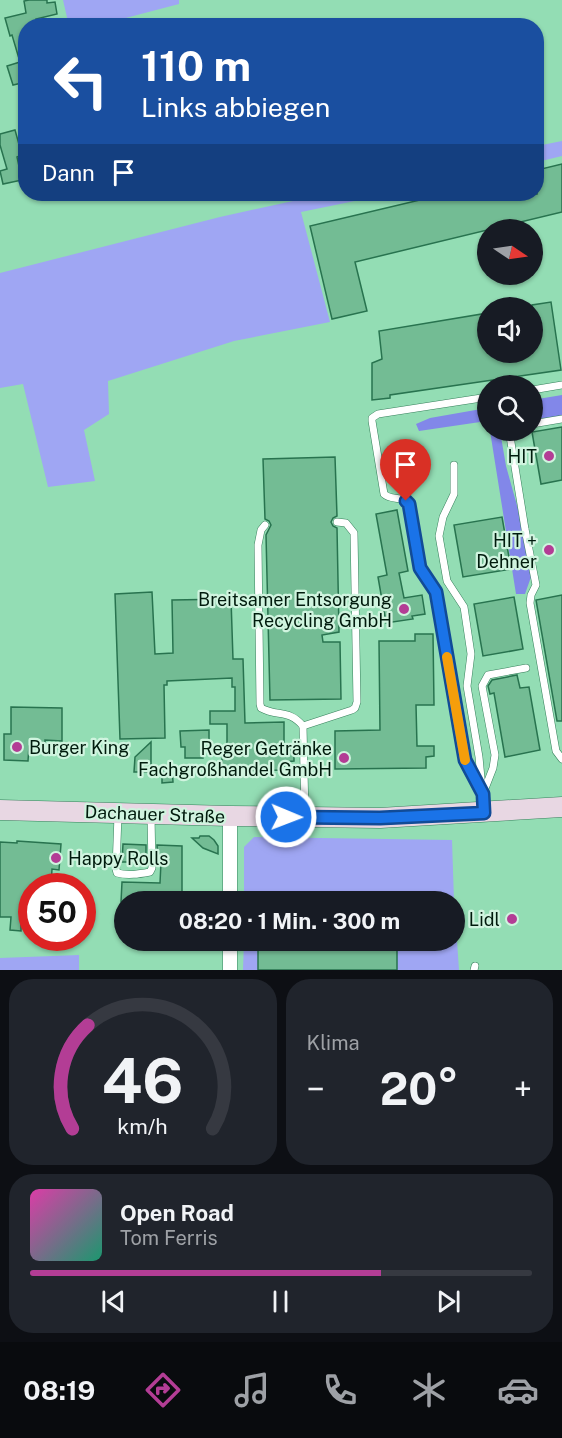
<!DOCTYPE html>
<html lang="de">
<meta charset="utf-8">
<style>
body{margin:0;font-family:"Public Sans",sans-serif;background:#20242c;color:#f1f3f6;height:100vh;display:flex;flex-direction:column;font-size:22px;white-space:nowrap}
*{box-sizing:border-box;margin:0}
p{font-size:20px;color:#9ea1a6}
.icon{flex:none;width:33px;height:33px;fill:none;stroke:currentColor;stroke-width:2;stroke-linecap:round;stroke-linejoin:round}
.map{position:relative;height:970px;overflow:hidden}
.details{display:flex;flex-direction:column;gap:9px;padding:9px;background:#0d0f14;flex:1}
.details>*{flex:none}
.top-card{position:absolute;left:18px;top:18px;width:526px;height:183px;border-radius:24px;box-shadow:0 2px 4px #0004;background:#1a4fa0;color:#fff;overflow:hidden}
.needle{width:39px;rotate:103deg}
.controls{position:absolute;left:477px;top:219px;display:grid;gap:12px}
.controls a{display:grid;place-items:center;width:66px;height:66px;border-radius:50%;background:#171b24;box-shadow:0 2px 4px #0004;font-size:30px}
.speed{position:absolute;left:18px;top:873px;display:flex;gap:12px;font-size:30px;font-weight:700;text-align:center}
.speed>*{display:grid;place-content:center;width:78px;height:78px;border-radius:50%;background:#171b24;box-shadow:0 2px 4px #0004;line-height:1}
.speed .limit{border:9px solid #d22;background:#fff;color:#111}
.pin{position:absolute;display:grid;place-items:center;width:51px;height:51px;color:#fff;margin:-62px -26px;border-radius:50% 50% 50% 0;rotate:-45deg;box-shadow:0 0 6px #0007}
.pin .icon{rotate:45deg}
.me{position:absolute;width:66px;margin:-33px;rotate:91deg;stroke-linejoin:round;filter:drop-shadow(0 0 4px #0008)}
.turn{display:flex;align-items:center;gap:21px;height:126px;padding:0 24px;font-size:27px}
.turn .icon{width:78px;height:78px;stroke-width:2.5}
.turn b{display:block;font-size:42px;line-height:51px}
.then{display:flex;align-items:center;height:57px;padding:0 24px;background:#0003;gap:12px;font-size:22px}
.big{font-size:45px;font-weight:700;line-height:1.1}
.details .card{flex:1;display:flex;flex-direction:column;justify-content:center;gap:9px;min-width:0;padding:0 21px;border-radius:24px;background:#20242c}
.details .dial{align-items:center;gap:0}
.dial svg{height:156px;overflow:visible;fill:none;stroke:#363941;stroke-width:7;stroke-linecap:round;text-anchor:middle}
.dial text{fill:#f1f3f6;stroke:none}
.song{display:flex;align-items:center;gap:18px}
.cover{width:72px;height:72px;border-radius:9px;background:linear-gradient(135deg,hsl(320 70% 55%),hsl(160 70% 35%))}
.played{height:6px;border-radius:3px;background:linear-gradient(90deg,#b33d95 70%,#363941 70%)}
.keys{display:flex;justify-content:space-around;direction:ltr}
.heat{display:flex;justify-content:space-between;align-items:center;font-size:33px;direction:ltr}
.details .tiles{flex:1;display:grid;gap:9px;grid-template-columns:1fr 1fr}
.card:last-child{grid-column:span 2}
.trip{position:absolute;left:114px;top:891px;width:351px;height:60px;border-radius:30px;background:#171b24;box-shadow:0 2px 4px #0004;font-weight:700;line-height:60px;text-align:center}
.dock{display:flex;height:96px;justify-content:space-around;align-items:center;background:#090b0e;color:#9ea1a6}
.dock .icon{width:42px;height:42px}
.dock .active{color:#b33d95}
.dock b{font-size:27px;color:#f1f3f6}
.map>svg:first-child{display:block}
.green{fill:#9fa6f3}
.forest{fill:#8287e9}
.building{fill:#73bc94;stroke:#28734f;stroke-width:1.5}
.lines{fill:none;stroke-linecap:round;stroke-linejoin:round}
.lane-casing{stroke:#37815c;stroke-width:8}
.street-casing{stroke:#37815c;stroke-width:15}
.secondary-casing{stroke:#37815c;stroke-width:21}
.lane{stroke:#fff;stroke-width:7}
.street{stroke:#fff;stroke-width:14}
.secondary{stroke:#e8d7e3;stroke-width:20}
.route-casing{stroke:#114b97;stroke-width:15}
.route{stroke:#1a73e8;stroke-width:10}
.slow{stroke:#f59e0b;stroke-width:10}
.poi-dot{fill:#b33d95;stroke:#d0f4df;stroke-width:2}
.labels{text-anchor:middle;dominant-baseline:central;stroke-width:4.5;stroke-linejoin:round;paint-order:stroke}
.poi-label{font-size:18px;fill:#001b0d;stroke:#d0f4df;text-anchor:end}
.street-label{font-size:18px;fill:#001b0d;stroke:#d0f4df}
</style>
<div class="map">
<svg width="562" height="970" viewBox="0 0 562 970">
<rect width="100%" height="100%" fill="#93ddb4"/>
<g class="green">
<path d="M63,0H179V4L99,25L69,26Z"/>
<path d="M562,141V156L537,162V146Z"/>
<path d="M325,194H389L301,212L330,322L234,341L108,381L109,414L84,430L95,481L48,487L23,384L0,388V273L220,217Z"/>
<path d="M254,837L452,840L454,901L244,902V847Z"/>
<path d="M455,912L459,970H397V941L454,940Z"/>
<path d="M244,941H258V970H243Z"/>
<path d="M79,955V970H0V958Z"/>
</g>
<g class="forest">
<path d="M562,395V416L533,421L532,400Z"/>
<path d="M487,408V421L419,431L416,424L430,418Z"/>
<path d="M490,431H500L506,466L518,509L531,577L525,594H516Z"/>
</g>
<g class="building">
<path d="M29,0H47V3L55,2L57,14L36,19L38,26H26V82L13,85L7,66L20,62L12,35L10,36L5,18L26,13L24,1Z"/>
<path d="M15,130L22,155L17,157L22,180L3,184L0,171L7,169L0,145V134Z"/>
<path d="M562,164V212L355,262L367,311L332,319L310,226L445,194H537V170Z"/>
<path d="M551,302L561,370L390,395V398L372,400V363L382,359L379,331L488,313V352H532V305Z"/>
<path d="M562,427V480L541,484L532,432Z"/>
<path d="M335,457L337,516L333,518L331,522L333,526L337,528L339,632L322,635L323,642H340L341,699L270,700L266,535L271,525L269,521L265,519L263,459Z"/>
<path d="M397,510L408,571L399,573L404,598L422,595L425,614L412,616L413,619L386,623L378,577L387,575L376,514Z"/>
<path d="M502,517L511,569L463,577L454,525Z"/>
<path d="M152,592L155,654L173,653L172,600L231,599L233,659H243L245,723L284,722V750H294V761L284,762V770L222,771V747H227V724H210V711H235V687H232V678L167,681V685H164L165,738L120,739L115,594Z"/>
<path d="M562,595V721H557L536,600Z"/>
<path d="M514,597L523,649L483,656L474,604Z"/>
<path d="M415,634H433L434,705H416L417,746H434V756L426,757V768L335,769V731L380,730L379,641H415Z"/>
<path d="M517,675L520,688L529,687L540,750L505,757L494,693L490,694L488,686L492,680Z"/>
<path d="M11,707L62,708V741L45,740V746H29L28,761L4,760V734H11Z"/>
<path d="M209,730V740H202L203,758H185V747H181L180,731Z"/>
<path d="M151,742V772H134L135,757Z"/>
<path d="M162,767H172L173,782L162,783Z"/>
<path d="M200,836H209L214,840L218,846V854L203,848L192,838H199Z"/>
<path d="M17,841L61,844L59,870L52,869L51,886H32V923L21,922V931L10,930L11,917H0V842L17,843Z"/>
<path d="M123,844L146,845V862H122Z"/>
<path d="M157,845L182,846V902H121L122,882L160,883L161,862H158Z"/>
<rect x="258" y="940" width="139" height="30"/>
</g>
<g class="lines">
<g class="lane-casing">
<g id="lane">
<path d="M532,390L562,385"/>
<path d="M532,424L562,419"/>
<path d="M509,430L525,529L536,585L531,595L530,603L556,751L562,759"/>
<path d="M454,465V494L443,517L439,536L447,581L464,607L471,654L467,686L479,757L484,810"/>
<path d="M265,525L261,530L258,545L260,704L261,708C277,717 289,709 303,726"/>
<path d="M484,791L493,768L495,755L482,686L488,675L526,668"/>
<path d="M483,794L465,760L436,592L420,568L409,504C402,495 391,501 384,494L372,421V418L378,414L488,397"/>
<path d="M118,815L116,869L117,873C128,876 139,874 150,872L152,868L151,816"/>
<path d="M305,815L303,726L352,710L355,708L357,702L354,533L346,523L337,522"/>
<path d="M230,900L387,899"/>
<path d="M474,970L475,966"/>
</g>
</g>
<g class="street-casing">
<g id="street">
<path d="M230,902V816"/>
<path d="M230,970V940"/>
</g>
</g>
<g class="secondary-casing">
<path id="secondary" d="M0,810L230,816L380,818L562,807"/>
</g>
<use href="#lane" class="lane"/>
<use href="#street" class="street"/>
<use href="#secondary" class="secondary"/>
</g>
<g class="lines">
<g class="route-casing">
<path id="route" d="M286,817L380,818L484,813L483,794L465,760L436,592L420,568L409,504L406,501"/>
</g>
<use href="#route" class="route"/>
<path class="slow" d="M447,657L465,760"/>
</g>
<g class="poi-dot">
<circle cx="549" cy="456" r="6"/>
<circle cx="549" cy="550" r="6"/>
<circle cx="404" cy="609" r="6"/>
<circle cx="17" cy="747" r="6"/>
<circle cx="344" cy="758" r="6"/>
<circle cx="56" cy="858" r="6"/>
<circle cx="512" cy="919" r="6"/>
</g>
<g class="labels">
<g class="poi-label">
<text x="537" y="456">HIT</text>
<text x="537" y="540">HIT +<tspan x="537" dy="21">Dehner</tspan></text>
<text x="392" y="599">Breitsamer Entsorgung<tspan x="392" dy="21">Recycling GmbH</tspan></text>
<text x="29" y="747" text-anchor="start">Burger King</text>
<text x="332" y="748">Reger Getränke<tspan x="332" dy="21">Fachgroßhandel GmbH</tspan></text>
<text x="68" y="858" text-anchor="start">Happy Rolls</text>
<text x="500" y="919">Lidl</text>
</g>
<g class="street-label">
<text transform="translate(155 814) rotate(2)">Dachauer Straße</text>
</g>
</g>
</svg>
<div class="controls">
<a><svg class="needle" viewBox="-14 -14 28 28"><path d="M0-13l5 13h-10z" fill="#e53935"/><path d="M0 13l5-13h-10z" fill="#9ea1a6"/></svg></a>
<a><svg class="icon" aria-label="sound" viewBox="0 0 24 24"><path d="M4 9h4l5-4v14l-5-4H4zM17 9q2 3 0 6"/></svg></a>
<a><svg class="icon" aria-label="search" viewBox="0 0 24 24"><circle cx="10" cy="10" r="6"/><path d="M15 15l6 6"/></svg></a>
</div>
<div class="speed"><div class="limit">50</div></div>
<div class="pin" style="left:406px;top:501px;background:#d93025"><svg class="icon" aria-label="arrive" viewBox="0 0 24 24"><path d="M6 21V4h12l-3 4 3 4H6"/></svg></div>
<svg class="me" style="left:286px;top:817px" viewBox="-20 -20 40 40"><circle r="17" fill="#1a73e8" stroke="#fff" stroke-width="3"/><path d="M0-11L8 9 0 5-8 9z" fill="#fff"/></svg>
<div class="trip">08:20 · 1 Min. · 300 m</div>
<div class="top-card">
<div class="turn"><svg class="icon" aria-label="left" viewBox="0 0 24 24"><path d="M17 20v-9H6M10 6l-5 5 5 5"/></svg><div><b>110 m</b>Links abbiegen</div></div>
<div class="then">Dann<svg class="icon" aria-label="arrive" viewBox="0 0 24 24"><path d="M6 21V4h12l-3 4 3 4H6"/></svg></div>
</div>
</div>
<section class="details">
<div class="tiles">
<div class="card dial"><svg viewBox="0 0 100 80">
<path d="M14 69A42 42 0 1 1 86 69"/>
<path d="M14 69A42 42 0 0 1 22 16" stroke="#b33d95"/>
<text x="50" y="56" font-size="32" font-weight="700">46</text>
<text x="50" y="72" font-size="11">km/h</text>
</svg></div>
<div class="card"><p>Klima</p>
<div class="heat"><a>−</a><b class="big">20°</b><a>+</a></div>
</div>
<div class="card">
<div class="song"><i class="cover"></i><div><b>Open Road</b><p>Tom Ferris</p></div></div>
<div class="played"></div>
<div class="keys"><svg class="icon" aria-label="previous" viewBox="0 0 24 24"><path d="M18 5L8 12l10 7zM5 5v14"/></svg><svg class="icon" aria-label="pause" viewBox="0 0 24 24"><path d="M8 5v14M16 5v14"/></svg><svg class="icon" aria-label="next" viewBox="0 0 24 24"><path d="M6 5l10 7-10 7zM19 5v14"/></svg></div>
</div>
</div>
</section>
<nav class="dock">
<b>08:19</b>
<svg class="icon active" aria-label="directions" viewBox="0 0 24 24"><path d="M12 3l9 9-9 9-9-9zM9 14v-3h6M13 9l2 2-2 2"/></svg>
<svg class="icon" aria-label="music" viewBox="0 0 24 24"><path d="M9 18V5l10-2v13"/><circle cx="6" cy="18" r="3"/><circle cx="16" cy="16" r="3"/></svg>
<svg class="icon" aria-label="phone" viewBox="0 0 24 24"><path d="M5 4h4l2 5-3 2q2 4 5 5l2-3 5 2v4C11 20 4 13 5 4z"/></svg>
<svg class="icon" aria-label="climate" viewBox="0 0 24 24"><path d="M12 3v18M4 7l16 10M4 17L20 7"/></svg>
<svg class="icon" aria-label="car" viewBox="0 0 24 24"><path d="M5 17H2v-5l4-1 3-4h7l3 4 3 1v5h-3M9 17h6M6 11h13"/><circle cx="7" cy="17" r="2"/><circle cx="17" cy="17" r="2"/></svg>
</nav>
